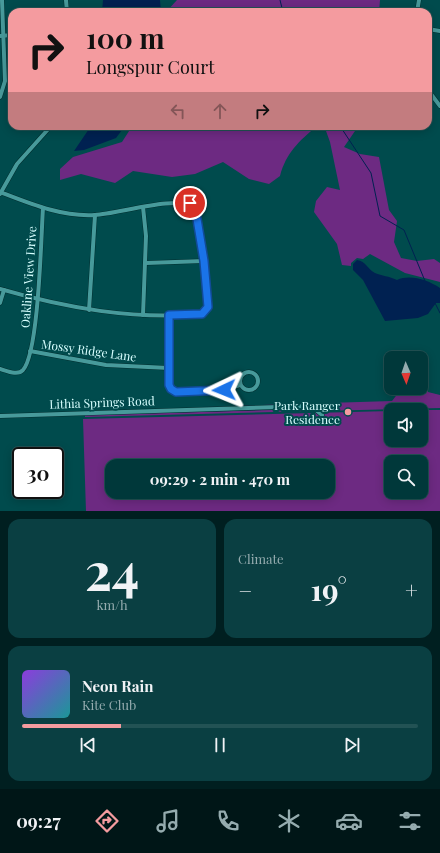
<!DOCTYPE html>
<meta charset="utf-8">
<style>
body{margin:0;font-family:"Playfair Display",serif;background:#0a3f42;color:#f1f3f6;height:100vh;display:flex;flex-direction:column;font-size:15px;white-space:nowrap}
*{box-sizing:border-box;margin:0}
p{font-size:13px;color:#95acaf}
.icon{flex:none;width:22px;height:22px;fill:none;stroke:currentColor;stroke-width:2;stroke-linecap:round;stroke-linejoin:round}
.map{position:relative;height:511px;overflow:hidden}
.details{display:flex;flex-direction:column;gap:8px;padding:8px;background:#001f20;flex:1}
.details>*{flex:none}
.guide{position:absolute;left:8px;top:8px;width:424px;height:122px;border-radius:12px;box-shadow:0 2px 10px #0003,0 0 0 1px #225254;background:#f49b9f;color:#111;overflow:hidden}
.needle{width:26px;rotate:178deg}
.controls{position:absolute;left:384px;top:351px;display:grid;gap:8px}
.controls a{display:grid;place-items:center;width:44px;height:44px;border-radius:8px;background:#00383a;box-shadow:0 2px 10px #0003,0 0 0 1px #225254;font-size:20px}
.speed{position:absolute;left:12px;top:447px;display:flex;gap:8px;font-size:20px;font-weight:700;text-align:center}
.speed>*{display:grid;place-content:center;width:52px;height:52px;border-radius:50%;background:#00383a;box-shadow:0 2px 10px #0003,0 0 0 1px #225254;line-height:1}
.speed .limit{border:2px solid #111;border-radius:6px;background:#fff;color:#111}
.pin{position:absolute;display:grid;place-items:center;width:34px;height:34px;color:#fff;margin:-17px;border:2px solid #fff;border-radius:50%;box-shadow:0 1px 4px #0007}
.me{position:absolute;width:44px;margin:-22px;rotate:268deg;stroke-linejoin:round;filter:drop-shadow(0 0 3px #0008)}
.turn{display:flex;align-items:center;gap:14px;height:84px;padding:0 12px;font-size:18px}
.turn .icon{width:52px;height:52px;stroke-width:2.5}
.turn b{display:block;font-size:28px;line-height:34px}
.lanes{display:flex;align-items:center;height:38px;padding:0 12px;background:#0003;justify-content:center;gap:20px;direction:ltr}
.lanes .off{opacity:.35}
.big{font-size:30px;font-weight:700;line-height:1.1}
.details .widget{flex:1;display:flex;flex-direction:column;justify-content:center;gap:6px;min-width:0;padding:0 14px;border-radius:12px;background:#0a3f42}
.details .dial{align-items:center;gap:0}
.dial b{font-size:52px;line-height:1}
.song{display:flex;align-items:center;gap:12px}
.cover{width:48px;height:48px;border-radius:6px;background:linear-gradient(135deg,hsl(270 70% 55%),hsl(180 70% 35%))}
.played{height:4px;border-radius:2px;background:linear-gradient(90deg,#f49b9f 25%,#225254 25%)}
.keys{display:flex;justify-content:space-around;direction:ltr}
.heat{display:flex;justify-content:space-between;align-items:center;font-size:22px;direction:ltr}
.details .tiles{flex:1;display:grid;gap:8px;grid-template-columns:1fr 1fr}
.widget:last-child{grid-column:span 2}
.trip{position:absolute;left:105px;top:459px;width:230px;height:40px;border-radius:12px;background:#00383a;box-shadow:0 2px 10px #0003,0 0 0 1px #225254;font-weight:700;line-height:40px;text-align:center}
.dock{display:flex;height:64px;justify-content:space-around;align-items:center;background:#001617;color:#95acaf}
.dock .icon{width:28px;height:28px}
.dock .on{color:#f49b9f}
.dock b{font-size:18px;color:#f1f3f6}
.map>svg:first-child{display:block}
.green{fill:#6d2a82;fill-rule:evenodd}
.water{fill:#002151}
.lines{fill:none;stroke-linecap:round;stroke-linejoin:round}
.stream{stroke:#002151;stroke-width:1}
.minor-casing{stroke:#002f30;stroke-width:5}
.minor{stroke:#479a9b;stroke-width:4}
.route-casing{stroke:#114b97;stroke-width:10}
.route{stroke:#1a73e8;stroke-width:7}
.poi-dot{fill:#f49b9f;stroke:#004b4d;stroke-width:1.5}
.labels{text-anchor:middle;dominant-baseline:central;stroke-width:4;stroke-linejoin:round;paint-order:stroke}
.street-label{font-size:12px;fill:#d6fefe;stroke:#004b4d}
.poi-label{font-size:12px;fill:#d6fefe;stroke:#004b4d;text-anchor:end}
</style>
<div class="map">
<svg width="440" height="511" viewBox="0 0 440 511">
<rect width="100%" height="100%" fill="#004b4d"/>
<g class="green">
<path d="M177,0H380L379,12H166Z"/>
<path d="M139,126H317C299,141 286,153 280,176L269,184L249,179L223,162L195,174L172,177L133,171L115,183L81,174L60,180V169L73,157L122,142L131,128Z"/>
<path d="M317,126H354L355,131L344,147L360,154L379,157L389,210L397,221L394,242L401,258L417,261L434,259L440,263V282L405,273L370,254L363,259L357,258L351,263V266L342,265L337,244L314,212L316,201L327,187L340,190L330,142L326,131Z"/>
<path d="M421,375L428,380V392L440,395V408L320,411L311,404L201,407L392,401L402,388H421Z"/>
<path d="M310,409L313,411L85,417V415Z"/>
<path d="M421,410H440V511H86L83,419L391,411V440H421ZM391,462H421V492H391ZM112,466H328V492H112Z"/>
</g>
<g class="water">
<path d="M103,0H160L161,12H142L134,8L123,9L117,12H102Z"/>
<path d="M91,126H125L116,138L84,150L74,151Z"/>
<path d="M357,260C366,261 368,270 375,273C382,276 389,276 397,280C410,274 428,280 440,288V303H436L428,314L418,318L385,321L363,280L353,270V264Z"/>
</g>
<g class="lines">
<g class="stream">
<path d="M280,0L283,12"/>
<path d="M340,126L371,173L380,216L404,230L425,281"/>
<path d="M435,303L440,313"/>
</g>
<g class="minor-casing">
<g id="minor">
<path d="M66,0L67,12"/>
<path d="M417,12L419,0"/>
<path d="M428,29L440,31"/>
<path d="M0,36L12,35"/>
<path d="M428,90L440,106"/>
<path d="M0,97L5,81L2,0"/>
<path d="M0,192C31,204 62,217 95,215C118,214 177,195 195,207L204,261L208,307L202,314C133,320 66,308 0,289"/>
<path d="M0,194L17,164L51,126"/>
<path d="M143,207L146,236L143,315"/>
<path d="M146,263L204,261"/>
<path d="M0,303L4,290"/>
<path d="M89,310L95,215"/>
<path d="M169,315V385L171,389L176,391L224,390L240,385"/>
<path d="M30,351L106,365L169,368"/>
<path d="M0,369C7,371 18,376 23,370C39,352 41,236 43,208"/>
<circle cx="249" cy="381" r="9"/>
<path d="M0,416L311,406L322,415"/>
</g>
</g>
<use href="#minor" class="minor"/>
</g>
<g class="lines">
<g class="route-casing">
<path id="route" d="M190,203L195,207L204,261L208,307L202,314L169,315V385L171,389L176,392L224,390"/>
</g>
<use href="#route" class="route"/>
</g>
<circle class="poi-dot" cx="348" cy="412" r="4"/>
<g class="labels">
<g class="street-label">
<text transform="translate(28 277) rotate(-86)">Oakline View Drive</text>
<text transform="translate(89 350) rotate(8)">Mossy Ridge Lane</text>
<text transform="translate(102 402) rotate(-2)">Lithia Springs Road</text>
</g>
<g class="poi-label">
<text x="340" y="405">Park Ranger<tspan x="340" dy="14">Residence</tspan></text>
</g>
</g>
</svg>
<div class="controls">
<a><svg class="needle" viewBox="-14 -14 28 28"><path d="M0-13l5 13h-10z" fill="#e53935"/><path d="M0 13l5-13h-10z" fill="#95acaf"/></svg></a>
<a><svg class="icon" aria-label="sound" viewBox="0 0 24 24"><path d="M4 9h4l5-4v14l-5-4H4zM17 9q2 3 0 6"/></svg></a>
<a><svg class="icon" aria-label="search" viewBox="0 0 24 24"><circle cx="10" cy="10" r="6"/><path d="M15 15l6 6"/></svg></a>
</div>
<div class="speed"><div class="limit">30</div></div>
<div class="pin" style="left:190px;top:203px;background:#d93025"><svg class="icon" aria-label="arrive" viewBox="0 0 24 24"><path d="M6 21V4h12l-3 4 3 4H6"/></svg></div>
<svg class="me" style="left:224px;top:390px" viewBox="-20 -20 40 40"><path d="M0-17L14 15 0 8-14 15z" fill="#1a73e8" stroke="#fff" stroke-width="4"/></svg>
<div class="trip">09:29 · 2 min · 470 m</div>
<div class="guide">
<div class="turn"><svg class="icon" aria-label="right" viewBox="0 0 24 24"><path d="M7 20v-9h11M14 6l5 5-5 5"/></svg><div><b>100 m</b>Longspur Court</div></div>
<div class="lanes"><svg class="icon off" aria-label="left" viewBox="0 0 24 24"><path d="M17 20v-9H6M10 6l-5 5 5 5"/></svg><svg class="icon off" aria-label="ahead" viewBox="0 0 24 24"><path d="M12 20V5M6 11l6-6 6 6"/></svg><svg class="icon" aria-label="right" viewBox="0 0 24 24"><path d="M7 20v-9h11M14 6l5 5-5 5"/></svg></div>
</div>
</div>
<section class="details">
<div class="tiles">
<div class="widget dial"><b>24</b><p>km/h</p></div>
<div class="widget"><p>Climate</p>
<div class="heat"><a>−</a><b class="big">19°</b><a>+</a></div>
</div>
<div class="widget">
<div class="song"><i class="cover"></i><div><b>Neon Rain</b><p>Kite Club</p></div></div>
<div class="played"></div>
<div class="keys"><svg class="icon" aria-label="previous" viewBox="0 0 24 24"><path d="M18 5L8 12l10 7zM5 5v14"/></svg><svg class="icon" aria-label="pause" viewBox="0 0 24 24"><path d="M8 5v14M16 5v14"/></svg><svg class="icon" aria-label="next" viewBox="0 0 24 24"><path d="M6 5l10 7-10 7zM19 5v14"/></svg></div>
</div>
</div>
</section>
<nav class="dock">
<b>09:27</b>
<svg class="icon on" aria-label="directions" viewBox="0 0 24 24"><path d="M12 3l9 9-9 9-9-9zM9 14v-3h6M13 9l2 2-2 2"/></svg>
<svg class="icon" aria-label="music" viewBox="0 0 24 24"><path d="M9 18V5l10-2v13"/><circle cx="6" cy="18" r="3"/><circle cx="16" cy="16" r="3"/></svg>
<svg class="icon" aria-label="phone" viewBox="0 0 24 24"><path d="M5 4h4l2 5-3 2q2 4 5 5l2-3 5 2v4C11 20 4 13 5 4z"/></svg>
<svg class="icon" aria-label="climate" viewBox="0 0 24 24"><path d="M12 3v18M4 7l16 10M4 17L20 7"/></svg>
<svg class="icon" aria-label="car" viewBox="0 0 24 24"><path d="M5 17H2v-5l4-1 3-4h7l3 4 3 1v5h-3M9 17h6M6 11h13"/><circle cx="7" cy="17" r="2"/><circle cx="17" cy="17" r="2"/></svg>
<svg class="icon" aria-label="filters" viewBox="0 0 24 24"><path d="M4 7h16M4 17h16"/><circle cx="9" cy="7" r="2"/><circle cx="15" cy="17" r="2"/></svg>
</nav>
